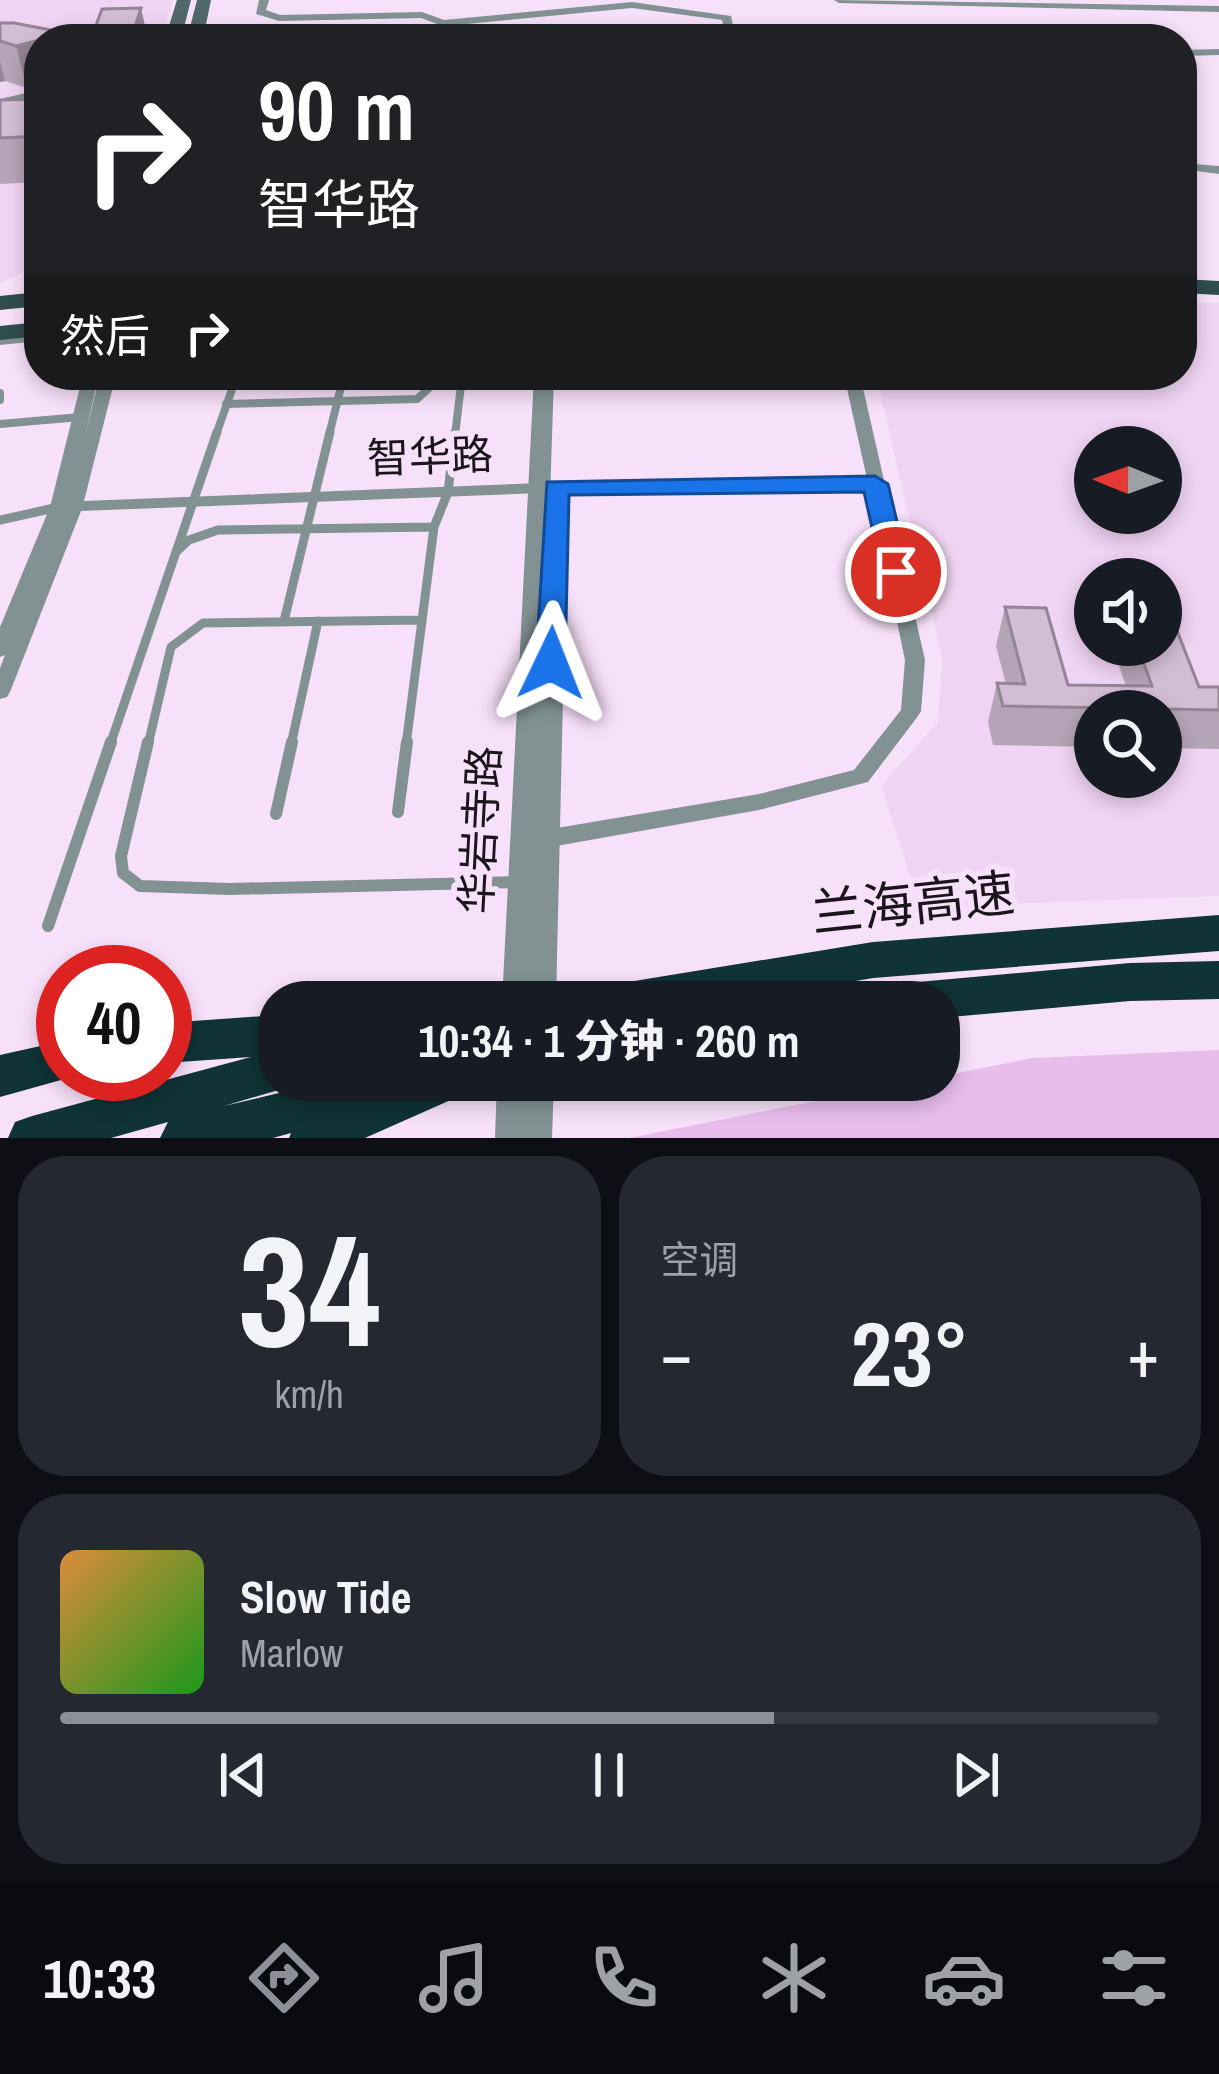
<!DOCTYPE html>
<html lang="zh">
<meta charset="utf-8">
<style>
:root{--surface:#171b24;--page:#242831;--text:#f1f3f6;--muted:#9ea1a6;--line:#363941;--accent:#8c9099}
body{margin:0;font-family:"Archivo Narrow","Noto Sans SC",sans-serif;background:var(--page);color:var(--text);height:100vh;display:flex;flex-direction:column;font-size:45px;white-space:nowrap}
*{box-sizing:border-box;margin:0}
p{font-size:39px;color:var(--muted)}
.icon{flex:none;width:66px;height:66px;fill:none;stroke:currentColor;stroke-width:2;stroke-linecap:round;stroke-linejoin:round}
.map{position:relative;height:1138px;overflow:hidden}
.drawer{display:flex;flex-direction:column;gap:18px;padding:18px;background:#0d0f14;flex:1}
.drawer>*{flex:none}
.hud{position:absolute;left:24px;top:24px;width:1173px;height:366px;border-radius:48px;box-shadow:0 6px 18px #0003;background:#202124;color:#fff;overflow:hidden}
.needle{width:78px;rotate:271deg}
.fabs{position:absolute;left:1074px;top:426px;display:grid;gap:24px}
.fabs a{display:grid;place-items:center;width:108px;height:108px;border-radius:50%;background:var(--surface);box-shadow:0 6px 18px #0003;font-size:60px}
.speed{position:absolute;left:36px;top:945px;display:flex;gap:24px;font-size:60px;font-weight:700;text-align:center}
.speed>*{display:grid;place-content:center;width:156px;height:156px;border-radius:50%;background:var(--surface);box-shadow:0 6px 18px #0003;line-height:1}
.speed .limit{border:18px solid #d22;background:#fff;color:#111}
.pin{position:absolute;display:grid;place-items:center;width:102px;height:102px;color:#fff;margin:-51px;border:6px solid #fff;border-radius:50%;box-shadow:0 3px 12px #0007}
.me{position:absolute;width:132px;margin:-66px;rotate:2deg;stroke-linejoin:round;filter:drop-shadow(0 0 9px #0008)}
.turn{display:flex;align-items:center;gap:42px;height:252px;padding:0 36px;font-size:54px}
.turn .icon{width:156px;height:156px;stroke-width:2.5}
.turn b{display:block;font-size:84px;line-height:102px}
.then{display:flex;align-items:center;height:114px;padding:0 36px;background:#0003;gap:24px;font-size:45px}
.big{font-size:90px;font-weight:800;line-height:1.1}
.drawer .tile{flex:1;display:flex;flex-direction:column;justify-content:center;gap:18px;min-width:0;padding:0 42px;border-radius:48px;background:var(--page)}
.drawer .dial{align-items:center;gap:0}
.dial b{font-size:156px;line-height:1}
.song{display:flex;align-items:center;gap:36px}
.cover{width:144px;height:144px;border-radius:18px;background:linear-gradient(135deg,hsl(30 70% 55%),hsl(120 70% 35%))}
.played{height:12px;border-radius:6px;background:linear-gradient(90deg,var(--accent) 65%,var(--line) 65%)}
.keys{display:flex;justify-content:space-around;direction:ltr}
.heat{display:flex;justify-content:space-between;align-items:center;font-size:66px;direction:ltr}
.drawer .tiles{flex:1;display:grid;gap:18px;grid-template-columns:1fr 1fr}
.tile:last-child{grid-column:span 2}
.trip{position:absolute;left:258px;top:981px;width:702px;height:120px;border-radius:48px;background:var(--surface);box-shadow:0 6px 18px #0003;font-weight:800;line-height:120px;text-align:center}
.tab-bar{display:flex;height:192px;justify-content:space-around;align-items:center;background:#090b0e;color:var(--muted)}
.tab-bar .icon{width:84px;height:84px}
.tab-bar .current{color:var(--accent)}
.tab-bar b{font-size:54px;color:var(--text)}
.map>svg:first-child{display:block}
.built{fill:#f0d4f3;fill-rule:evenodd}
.green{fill:#e8bdec}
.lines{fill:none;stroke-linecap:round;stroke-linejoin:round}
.service-far3{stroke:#829293;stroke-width:6}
.service-far2{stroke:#829293;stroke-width:8}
.service-far1{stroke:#829293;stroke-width:9}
.service{stroke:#829293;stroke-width:12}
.minor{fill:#829293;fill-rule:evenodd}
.tertiary{fill:#829293;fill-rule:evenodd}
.secondary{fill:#51686a;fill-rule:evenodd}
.primary{fill:#2f4c4e;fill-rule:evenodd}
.motorway{fill:#0f3336;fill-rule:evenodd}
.wall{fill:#b5a3b7}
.shaded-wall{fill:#948495}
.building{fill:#d3bdd5;stroke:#948495;stroke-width:3}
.route{fill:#1a73e8;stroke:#114b97;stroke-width:3}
.labels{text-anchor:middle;stroke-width:12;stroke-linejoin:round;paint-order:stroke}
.street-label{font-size:42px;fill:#1c141c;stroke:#f7e0f9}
.near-street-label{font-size:51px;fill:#1c141c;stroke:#f7e0f9}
</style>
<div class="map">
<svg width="1219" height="1138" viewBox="0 0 1219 1138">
<rect width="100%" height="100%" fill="#f7e0f9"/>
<!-- built -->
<path class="built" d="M0,0H173L162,39H39V265L0,283Z
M1182,302L1219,303V896L920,907L881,785L938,723L942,658L876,375H1182ZM1095,447H1161V513H1095ZM1095,579H1161V645H1095ZM1095,711H1161V777H1095Z"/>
<!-- green -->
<path class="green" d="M1219,1050V1138H629L1033,1058Z"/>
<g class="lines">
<!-- service-far3 -->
<path class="service-far3" d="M5,101L39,93"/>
<!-- service-far2 -->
<path class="service-far2" d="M0,393V400
M226,404L417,399L428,389L429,375
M0,424L80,417
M216,435L237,375
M329,435L344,375
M455,435L462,377"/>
<!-- service-far1 -->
<path class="service-far1" d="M0,520L59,507
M176,552L189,540L218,530L434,527
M284,621L330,432
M110,745L217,432
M148,745L171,647L203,623L421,620
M291,745L318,621
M406,745L434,527L448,492L455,432"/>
<!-- service -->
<path class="service" d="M148,742L121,856L123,873L140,886L230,889L517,882
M398,812L407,742
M276,814L292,742
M48,926L111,742"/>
<!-- minor -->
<path class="minor" d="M259,0H269L266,10L280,15L422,12L444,20L632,2L731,16L736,39H726L722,20L632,8L447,26L443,39H433L437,24L421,18L279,21L256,14Z
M834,0L1219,6V12L839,3Z
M1219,49V55L1182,56V50Z
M1182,163L1219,166V174L1182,169Z
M39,333V341L0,345V337Z
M83,375H99L85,435L100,375H116L84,501L541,483L867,479L844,375H860L925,660L921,711L918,716L868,782L759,810L545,848L537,845L534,839L537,833L545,830L759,794L854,770L901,710L905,660L869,489L541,493L81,511L10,692L7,697L0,699V668L5,655L0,657V627L50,507Z"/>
<!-- tertiary -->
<path class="tertiary" d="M534,375H554L548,561L562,562L566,567L556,1002H502Z
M497,1080H554L552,1138H495Z"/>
<!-- secondary -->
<path class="secondary" d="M177,0H191L181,39H165Z
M197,0H211L203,39H187Z"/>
<!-- primary -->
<path class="primary" d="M1182,279L1219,281V295L1182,293Z
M39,292V306L0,310V296Z
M39,322V336L0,340V326Z"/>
<!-- motorway -->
<path class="motorway" d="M1219,915V951L873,978L734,1002H600L606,988L622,983L873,942Z
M1219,961V999L1130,1001L939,1018V1002H884L890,988L906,983L1130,963Z
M279,1015V1080H297L295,1085L224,1106L334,1080H469L462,1095L365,1138H289L291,1133L273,1138H160L168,1122L111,1138H8L15,1122L32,1116L251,1057L165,1063V1023Z
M63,1041V1074L79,1075L0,1097V1055Z"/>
</g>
<!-- wall -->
<path class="wall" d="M0,23L39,39V85L27,88L5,81L0,82Z
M39,99V182L0,184V100Z
M143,375H162V377L144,378Z
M1005,607L1068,685L1126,686L1113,648L1114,645H1161L1199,687H1219V749L1161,748V711H1095V747L993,745L988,722L997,683L1006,684L996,646Z"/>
<!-- shaded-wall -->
<path class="shaded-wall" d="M141,8L148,39H131Z
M67,33L68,39H43Z
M39,40V85L27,88L16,46Z
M0,62L5,81L0,82Z"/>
<!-- building -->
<path class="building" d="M141,8L131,39H91L102,9Z
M0,23H14L67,33L16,46L0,41Z
M39,99V136L0,138V100Z
M1005,607L1046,608L1068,685L1152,686L1137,645H1161V610H1169L1199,687H1219V710L1003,706L997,683L1025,684Z"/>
<!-- route -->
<path class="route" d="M875,476L888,484L909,572L896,581L882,572L864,492L569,495L565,663L551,673L536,663L547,482Z"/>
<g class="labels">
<!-- street labels -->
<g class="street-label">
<text transform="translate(430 456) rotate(-2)" y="15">智华路</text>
<text transform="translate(480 830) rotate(-87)" y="15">华岩寺路</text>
</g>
<!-- near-street labels -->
<g class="near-street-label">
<text transform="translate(913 903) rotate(-6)" y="18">兰海高速</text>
</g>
</g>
</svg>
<div class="fabs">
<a><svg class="needle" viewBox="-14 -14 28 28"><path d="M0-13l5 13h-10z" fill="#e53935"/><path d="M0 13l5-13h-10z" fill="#9ea1a6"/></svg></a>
<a><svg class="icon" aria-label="sound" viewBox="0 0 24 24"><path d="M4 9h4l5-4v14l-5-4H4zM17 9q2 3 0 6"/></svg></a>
<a><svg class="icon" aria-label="search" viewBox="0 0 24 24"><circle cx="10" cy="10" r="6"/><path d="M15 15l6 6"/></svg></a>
</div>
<div class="speed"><div class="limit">40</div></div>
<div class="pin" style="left:896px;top:572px;background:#d93025"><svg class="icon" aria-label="arrive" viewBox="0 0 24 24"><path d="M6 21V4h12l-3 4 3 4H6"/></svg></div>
<svg class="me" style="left:551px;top:663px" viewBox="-20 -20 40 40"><path d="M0-17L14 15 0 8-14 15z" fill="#1a73e8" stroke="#fff" stroke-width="4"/></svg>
<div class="trip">10:34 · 1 分钟 · 260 m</div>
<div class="hud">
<div class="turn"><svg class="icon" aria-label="right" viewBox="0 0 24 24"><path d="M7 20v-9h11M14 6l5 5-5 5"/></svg><div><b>90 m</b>智华路</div></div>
<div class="then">然后<svg class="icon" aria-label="right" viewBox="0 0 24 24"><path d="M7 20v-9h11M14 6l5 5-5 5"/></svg></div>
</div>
</div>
<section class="drawer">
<div class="tiles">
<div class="tile dial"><b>34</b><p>km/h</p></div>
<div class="tile"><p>空调</p>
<div class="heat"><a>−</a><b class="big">23°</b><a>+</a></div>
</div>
<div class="tile">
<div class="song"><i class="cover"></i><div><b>Slow Tide</b><p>Marlow</p></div></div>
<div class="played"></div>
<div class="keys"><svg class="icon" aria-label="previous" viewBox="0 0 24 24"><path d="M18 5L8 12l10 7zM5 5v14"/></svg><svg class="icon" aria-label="pause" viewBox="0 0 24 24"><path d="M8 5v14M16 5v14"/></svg><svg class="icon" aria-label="next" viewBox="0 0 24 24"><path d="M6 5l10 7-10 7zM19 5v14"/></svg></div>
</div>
</div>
</section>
<nav class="tab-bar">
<b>10:33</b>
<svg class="icon current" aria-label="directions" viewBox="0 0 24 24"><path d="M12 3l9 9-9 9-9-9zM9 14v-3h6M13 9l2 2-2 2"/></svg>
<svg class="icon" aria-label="music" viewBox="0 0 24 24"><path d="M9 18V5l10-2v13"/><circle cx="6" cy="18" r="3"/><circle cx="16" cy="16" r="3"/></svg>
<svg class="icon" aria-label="phone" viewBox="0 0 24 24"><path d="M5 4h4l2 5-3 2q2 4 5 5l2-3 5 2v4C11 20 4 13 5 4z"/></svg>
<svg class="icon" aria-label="climate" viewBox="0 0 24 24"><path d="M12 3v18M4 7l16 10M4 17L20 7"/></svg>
<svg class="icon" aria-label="car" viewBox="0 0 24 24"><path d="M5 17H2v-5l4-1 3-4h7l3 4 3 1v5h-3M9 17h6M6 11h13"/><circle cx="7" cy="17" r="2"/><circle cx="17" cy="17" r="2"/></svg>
<svg class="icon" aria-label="filters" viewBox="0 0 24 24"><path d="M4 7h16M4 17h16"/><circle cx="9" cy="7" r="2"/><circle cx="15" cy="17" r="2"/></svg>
</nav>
